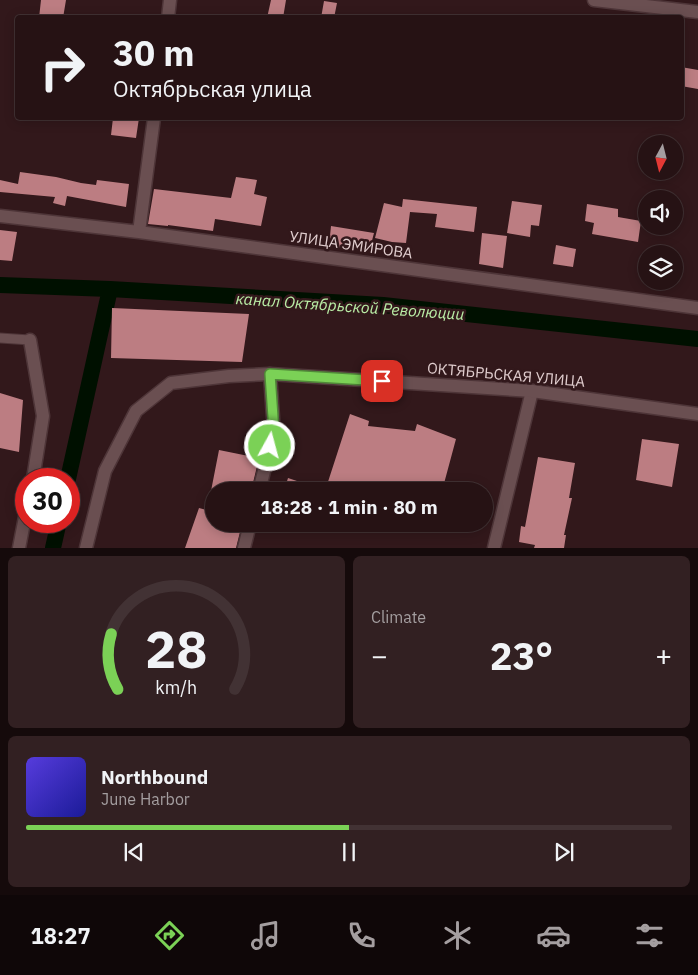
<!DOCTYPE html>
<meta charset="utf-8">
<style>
:root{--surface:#261214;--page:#322022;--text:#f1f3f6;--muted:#a49ea0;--line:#423234;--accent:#7bd156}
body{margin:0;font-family:"IBM Plex Sans",sans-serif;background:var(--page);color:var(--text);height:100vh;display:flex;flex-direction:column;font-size:19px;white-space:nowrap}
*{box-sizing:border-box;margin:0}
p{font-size:16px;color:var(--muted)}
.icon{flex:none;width:28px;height:28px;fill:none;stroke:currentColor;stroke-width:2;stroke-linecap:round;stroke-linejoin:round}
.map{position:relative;height:548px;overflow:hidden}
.sheet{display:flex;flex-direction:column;gap:8px;padding:8px;background:#150a0b;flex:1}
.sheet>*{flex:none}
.guide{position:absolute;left:15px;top:15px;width:669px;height:105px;border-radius:5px;box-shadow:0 2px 12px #0003,0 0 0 1px var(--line);background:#261214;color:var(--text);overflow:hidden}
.needle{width:32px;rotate:187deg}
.fabs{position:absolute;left:638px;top:135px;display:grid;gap:10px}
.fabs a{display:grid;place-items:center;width:45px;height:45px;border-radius:50%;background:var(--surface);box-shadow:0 2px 12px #0003,0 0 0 1px var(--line);font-size:25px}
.speed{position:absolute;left:15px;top:468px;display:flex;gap:10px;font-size:25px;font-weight:700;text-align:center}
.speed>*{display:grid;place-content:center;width:65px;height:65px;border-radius:50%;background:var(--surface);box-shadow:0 2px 12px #0003,0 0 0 1px var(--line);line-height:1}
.speed .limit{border:8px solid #d22;background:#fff;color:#111}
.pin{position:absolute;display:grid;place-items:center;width:42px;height:42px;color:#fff;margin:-21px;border-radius:10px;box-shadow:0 2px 8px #0006}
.me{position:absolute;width:55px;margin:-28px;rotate:7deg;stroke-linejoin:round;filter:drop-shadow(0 0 4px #0008)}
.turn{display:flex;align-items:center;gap:18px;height:105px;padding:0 15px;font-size:22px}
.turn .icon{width:65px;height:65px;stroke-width:2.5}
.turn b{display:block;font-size:35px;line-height:42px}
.big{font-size:38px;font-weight:700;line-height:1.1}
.sheet .tile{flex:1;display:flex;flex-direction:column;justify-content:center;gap:8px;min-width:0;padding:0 18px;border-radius:8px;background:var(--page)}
.sheet .dial{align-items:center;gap:0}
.dial svg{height:130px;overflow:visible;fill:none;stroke:var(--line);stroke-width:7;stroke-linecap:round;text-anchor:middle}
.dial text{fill:var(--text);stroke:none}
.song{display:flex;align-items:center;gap:15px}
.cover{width:60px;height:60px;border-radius:8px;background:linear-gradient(135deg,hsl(250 70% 55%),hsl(240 70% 35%))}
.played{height:5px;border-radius:2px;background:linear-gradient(90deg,var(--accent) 50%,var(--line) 50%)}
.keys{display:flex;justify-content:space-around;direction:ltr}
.heat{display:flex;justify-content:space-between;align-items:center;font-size:28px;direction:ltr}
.sheet .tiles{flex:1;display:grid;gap:8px;grid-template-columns:1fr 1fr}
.tile:last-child{grid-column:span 2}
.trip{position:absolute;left:205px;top:482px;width:288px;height:50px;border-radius:25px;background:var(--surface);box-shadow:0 2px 12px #0003,0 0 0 1px var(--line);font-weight:700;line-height:50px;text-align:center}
.dock{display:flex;height:80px;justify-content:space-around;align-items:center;background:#0f0708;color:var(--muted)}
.dock .icon{width:35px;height:35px}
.dock .selected{color:var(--accent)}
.dock b{font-size:22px;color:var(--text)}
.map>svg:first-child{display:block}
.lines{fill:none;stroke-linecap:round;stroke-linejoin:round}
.canal{stroke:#001000;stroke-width:16}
.building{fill:#bc7d82}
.service-casing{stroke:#4e3538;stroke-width:11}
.minor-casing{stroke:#4e3538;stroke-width:15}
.tertiary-casing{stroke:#4e3538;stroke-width:15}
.service{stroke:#6a4f51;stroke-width:9}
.minor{stroke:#6a4f51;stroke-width:12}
.tertiary{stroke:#6a4f51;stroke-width:12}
.route-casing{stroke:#508838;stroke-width:12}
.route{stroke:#7bd156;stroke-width:9}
.labels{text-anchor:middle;stroke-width:5;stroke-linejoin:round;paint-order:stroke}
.street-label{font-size:15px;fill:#e0cdce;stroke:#32181b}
.water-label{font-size:16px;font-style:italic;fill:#baeea6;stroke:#32181b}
</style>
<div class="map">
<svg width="698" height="548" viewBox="0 0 698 548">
<rect width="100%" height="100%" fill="#32181b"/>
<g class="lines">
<!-- canal -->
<path class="canal" d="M0,285L110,289L383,305L698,339
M68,479L110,289
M53,548L59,521"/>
</g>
<!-- building -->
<path class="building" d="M41,0H66L63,18H39Z
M271,0H286L283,18H267Z
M324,1L337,3L334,18H321Z
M681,67L698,70V89L681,86Z
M113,118H139L136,138L111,135Z
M20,172L56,177L81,183L96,185L97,180L129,184L126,207L67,196L65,206L53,203L55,197L0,192V180L18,184Z
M236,177L257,180L254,194L267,197L261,226L215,219L213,231L168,225V226L148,224L154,189L231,198Z
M403,199L477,207L474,232L435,227L437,214L410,212L406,243L392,242L375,238L384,203L402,207Z
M512,201L542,205L539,226L531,225L530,237L507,233Z
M587,204L618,209V217L641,221L638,242L592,234L594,223L585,221Z
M331,226L374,233L369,252L329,246Z
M0,230L17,232L12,261L0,260Z
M482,233L507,236L503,268L479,264Z
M556,245L576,249L573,267L553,264Z
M112,308L249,314L242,362L111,358Z
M0,393L23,400L19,452L0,448Z
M350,414L369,421L368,426L415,431L417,424L456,439L442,491H413L395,486L394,491H325Z
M642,439L679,444L672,487L636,480Z
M219,450L259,458L251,491H211Z
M538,457L575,463L569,498H572L564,535H566L564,548H534L535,545L519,542L521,526L525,527Z
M288,478L321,489V491H284Z
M199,508L214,512V524H242L236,548H185Z"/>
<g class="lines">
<defs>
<path id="service" d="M0,338L30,340"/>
<path id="minor" d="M594,0L698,12
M168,18L170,0
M0,216L139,232L698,308
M139,232L154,118
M30,340L43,416L33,479
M259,491L274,432L270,374
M19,548L26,512
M244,548L250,524
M494,548L532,391"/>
<path id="tertiary" d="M86,548L105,471L136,411L171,383L229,376L270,374L532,391L698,414"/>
</defs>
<!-- service casing -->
<use href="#service" class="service-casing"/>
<!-- minor casing -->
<use href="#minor" class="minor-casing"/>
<!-- tertiary casing -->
<use href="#tertiary" class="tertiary-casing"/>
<!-- service -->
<use href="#service" class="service"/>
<!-- minor -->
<use href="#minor" class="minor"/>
<!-- tertiary -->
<use href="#tertiary" class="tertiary"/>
</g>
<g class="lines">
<defs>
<path id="route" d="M270,446L274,432L270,374L382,381"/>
</defs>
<!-- route casing -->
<use href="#route" class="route-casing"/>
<!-- route -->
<use href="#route" class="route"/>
</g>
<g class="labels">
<!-- street labels -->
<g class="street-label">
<text transform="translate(351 245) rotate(8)" y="5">УЛИЦА ЭМИРОВА</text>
<text transform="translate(506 375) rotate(5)" y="5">ОКТЯБРЬСКАЯ УЛИЦА</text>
</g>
<!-- water labels -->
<g class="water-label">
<text transform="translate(350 306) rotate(4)" y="6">канал Октябрьской Революции</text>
</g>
</g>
</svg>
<div class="fabs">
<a><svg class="needle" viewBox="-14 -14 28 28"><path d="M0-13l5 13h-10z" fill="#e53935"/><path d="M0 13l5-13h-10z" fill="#a49ea0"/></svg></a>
<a><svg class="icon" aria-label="sound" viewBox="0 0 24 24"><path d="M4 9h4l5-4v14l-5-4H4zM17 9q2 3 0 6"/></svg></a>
<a><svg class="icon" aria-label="layers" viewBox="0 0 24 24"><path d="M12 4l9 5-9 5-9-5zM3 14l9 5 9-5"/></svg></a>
</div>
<div class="speed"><div class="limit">30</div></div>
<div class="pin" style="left:382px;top:381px;background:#d93025"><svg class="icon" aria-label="arrive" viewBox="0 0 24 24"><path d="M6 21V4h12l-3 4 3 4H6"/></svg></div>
<svg class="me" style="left:270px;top:446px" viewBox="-20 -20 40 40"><circle r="17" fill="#7bd156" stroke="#fff" stroke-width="3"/><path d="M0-11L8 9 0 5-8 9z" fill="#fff"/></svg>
<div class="trip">18:28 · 1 min · 80 m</div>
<div class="guide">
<div class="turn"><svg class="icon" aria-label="right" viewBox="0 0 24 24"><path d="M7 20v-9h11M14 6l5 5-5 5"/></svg><div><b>30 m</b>Октябрьская улица</div></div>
</div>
</div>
<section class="sheet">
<div class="tiles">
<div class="tile dial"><svg viewBox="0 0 100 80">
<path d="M14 69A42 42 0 1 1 86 69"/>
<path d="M14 69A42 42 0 0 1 10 35" stroke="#7bd156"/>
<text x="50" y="56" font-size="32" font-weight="700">28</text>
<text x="50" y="72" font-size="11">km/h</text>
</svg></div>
<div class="tile"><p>Climate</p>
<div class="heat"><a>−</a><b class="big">23°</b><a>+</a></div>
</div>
<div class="tile">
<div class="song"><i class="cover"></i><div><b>Northbound</b><p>June Harbor</p></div></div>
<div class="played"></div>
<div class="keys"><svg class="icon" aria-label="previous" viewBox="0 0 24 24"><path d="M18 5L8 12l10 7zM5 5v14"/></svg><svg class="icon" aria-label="pause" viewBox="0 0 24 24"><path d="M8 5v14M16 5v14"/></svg><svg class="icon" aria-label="next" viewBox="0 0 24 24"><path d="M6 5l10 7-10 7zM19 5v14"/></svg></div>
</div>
</div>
</section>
<nav class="dock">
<b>18:27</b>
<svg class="icon selected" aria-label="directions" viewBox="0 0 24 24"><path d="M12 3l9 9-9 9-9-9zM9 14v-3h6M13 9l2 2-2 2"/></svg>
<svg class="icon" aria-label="music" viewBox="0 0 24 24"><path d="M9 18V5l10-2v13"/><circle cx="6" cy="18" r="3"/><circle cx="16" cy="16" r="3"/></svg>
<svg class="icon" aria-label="phone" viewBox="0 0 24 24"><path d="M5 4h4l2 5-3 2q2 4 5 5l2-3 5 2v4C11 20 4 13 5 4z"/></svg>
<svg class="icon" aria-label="climate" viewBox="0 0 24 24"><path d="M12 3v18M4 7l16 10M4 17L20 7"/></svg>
<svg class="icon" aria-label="car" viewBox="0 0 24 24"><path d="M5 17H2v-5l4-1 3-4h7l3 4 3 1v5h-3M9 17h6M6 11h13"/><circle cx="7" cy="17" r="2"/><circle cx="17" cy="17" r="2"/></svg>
<svg class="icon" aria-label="filters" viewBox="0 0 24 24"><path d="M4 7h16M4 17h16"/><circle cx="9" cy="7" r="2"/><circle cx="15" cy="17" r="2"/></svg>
</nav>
